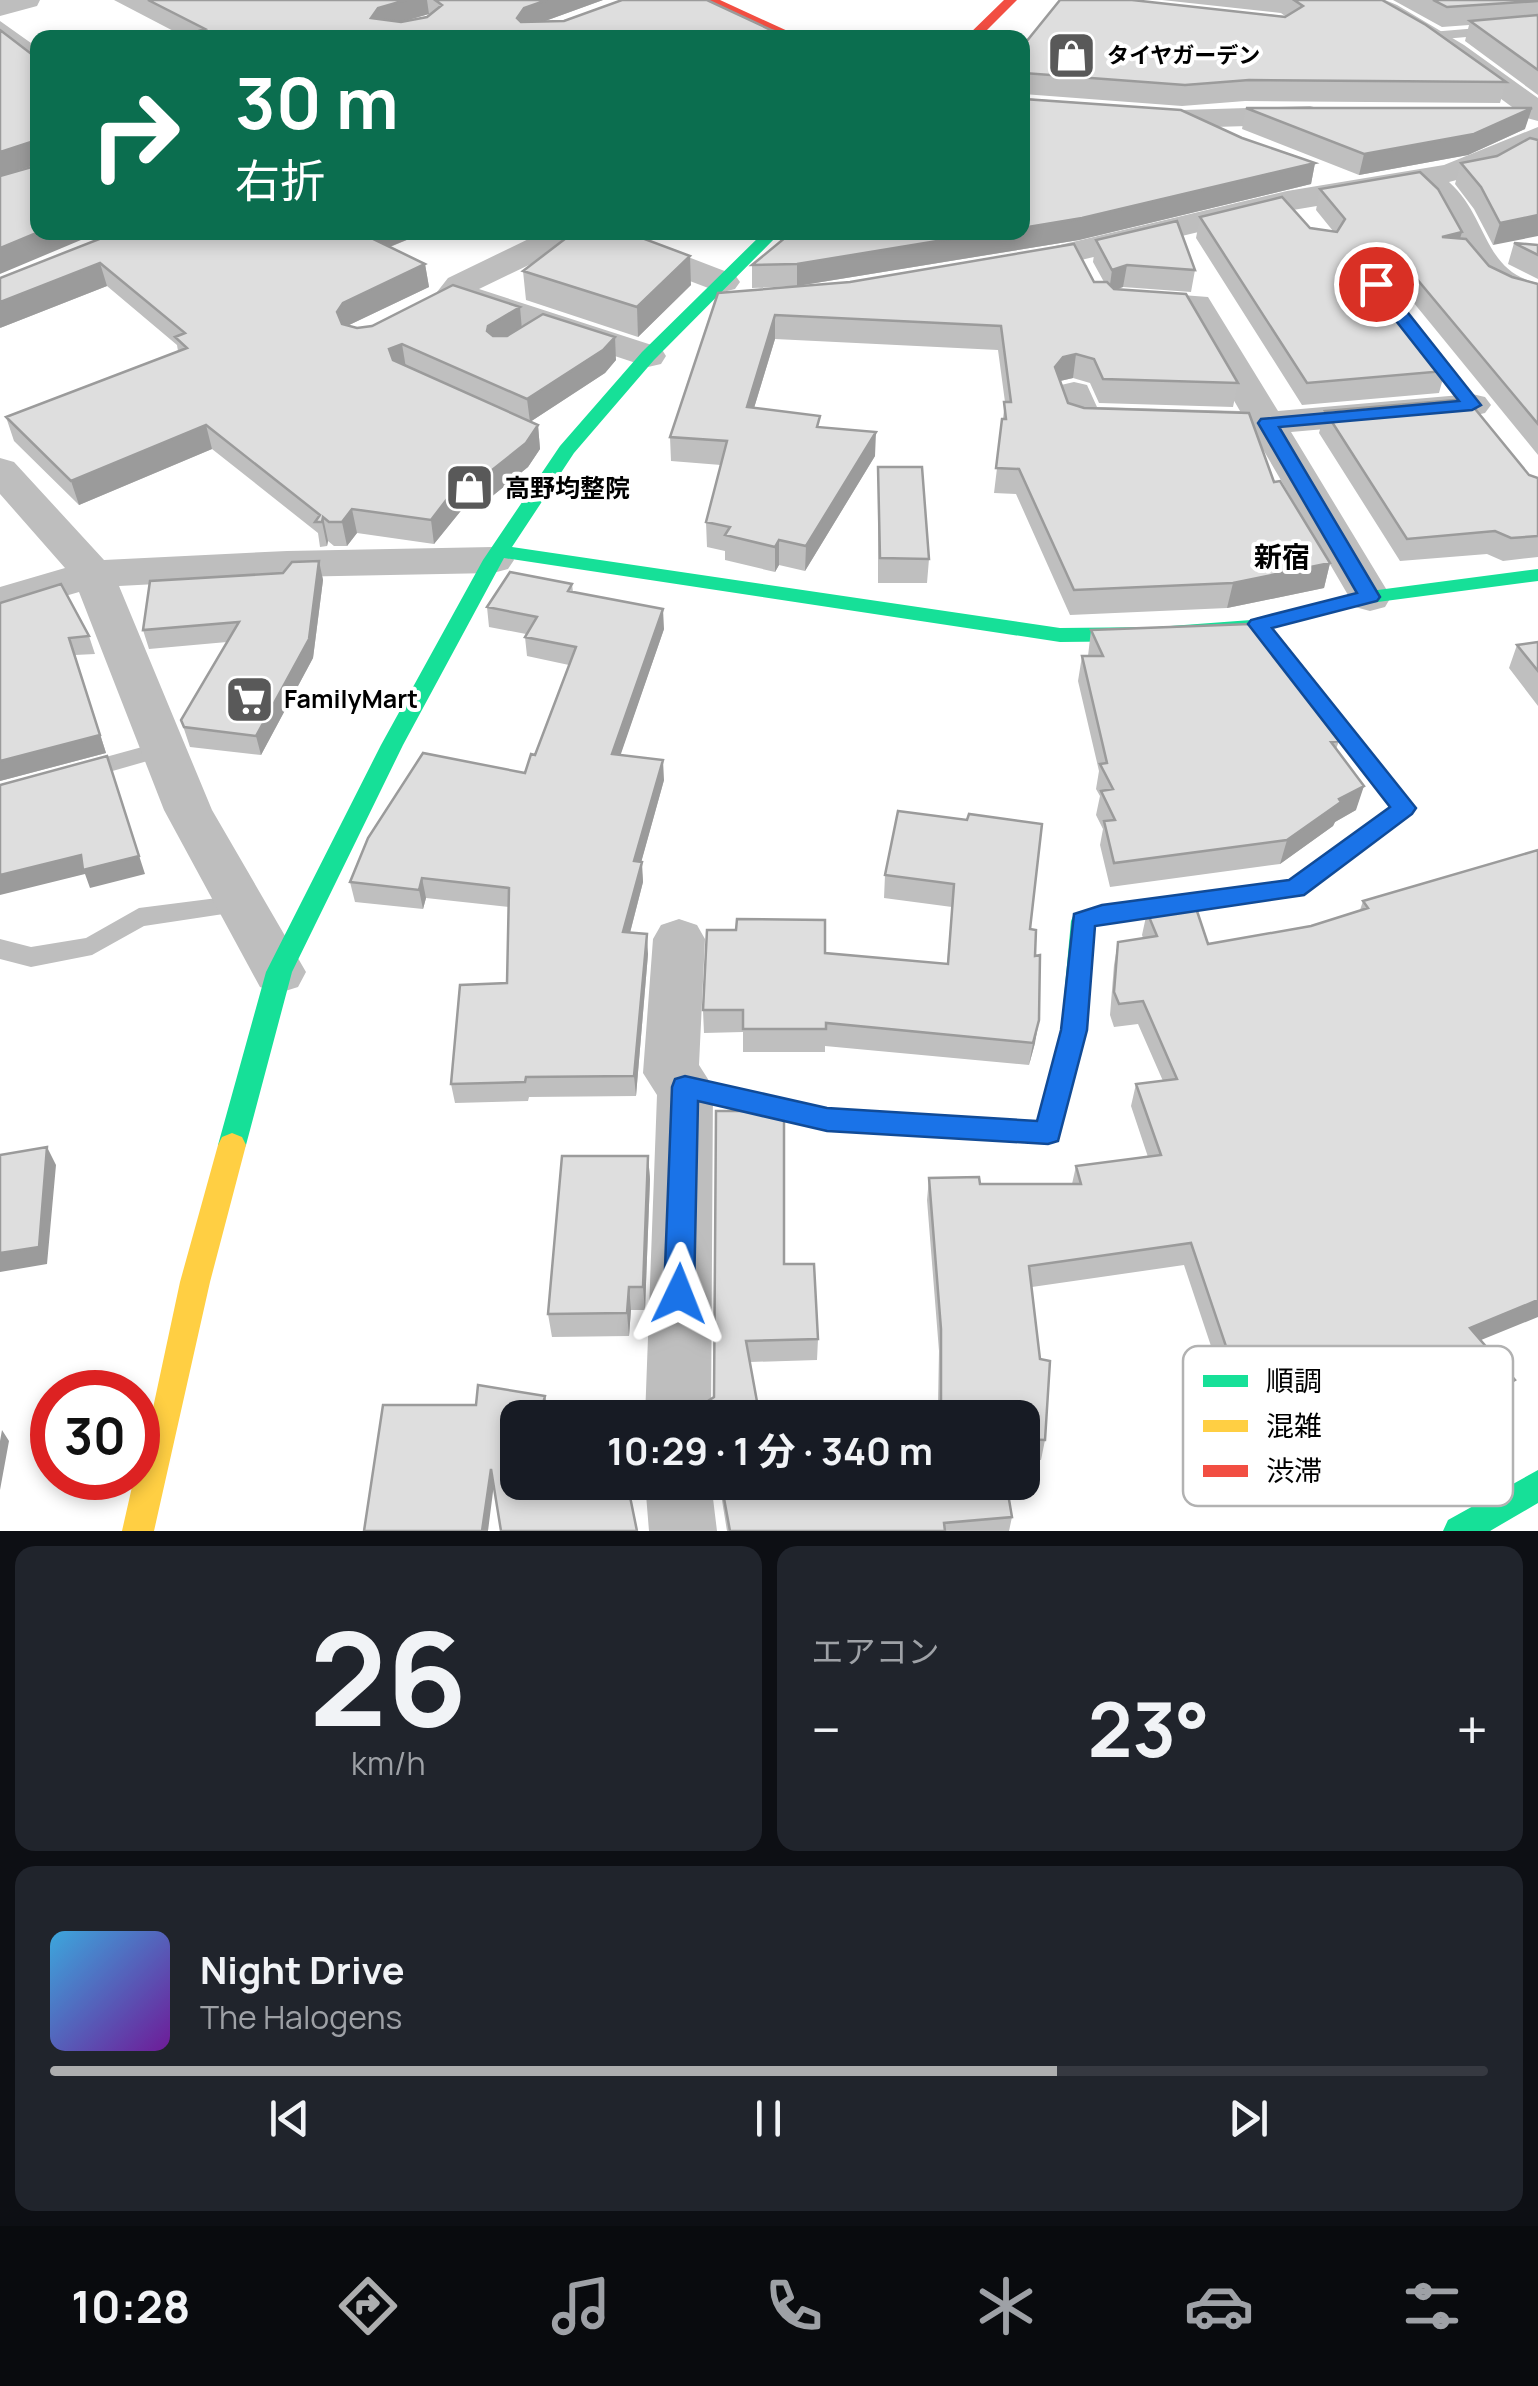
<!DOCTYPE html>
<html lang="ja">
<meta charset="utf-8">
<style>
:root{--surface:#171b24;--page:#20242c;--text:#f1f3f6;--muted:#9ea1a6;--line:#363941;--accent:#adaeaf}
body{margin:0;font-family:Manrope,"Noto Sans JP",sans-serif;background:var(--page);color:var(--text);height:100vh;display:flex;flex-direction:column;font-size:38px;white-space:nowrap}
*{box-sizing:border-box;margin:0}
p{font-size:32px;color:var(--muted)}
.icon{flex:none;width:55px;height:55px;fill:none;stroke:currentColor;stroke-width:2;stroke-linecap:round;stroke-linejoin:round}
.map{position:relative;height:1531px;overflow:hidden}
.side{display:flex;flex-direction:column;gap:15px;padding:15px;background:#0d0f14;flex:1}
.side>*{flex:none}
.top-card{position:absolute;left:30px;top:30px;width:1000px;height:210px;border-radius:20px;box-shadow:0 5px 15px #0003;background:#0b6e4f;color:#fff;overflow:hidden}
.speed{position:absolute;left:30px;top:1370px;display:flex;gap:20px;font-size:50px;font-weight:700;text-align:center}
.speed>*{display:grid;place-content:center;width:130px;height:130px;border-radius:50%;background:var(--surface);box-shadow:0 5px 15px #0003;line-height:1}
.speed .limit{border:15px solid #d22;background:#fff;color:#111}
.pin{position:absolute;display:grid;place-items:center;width:85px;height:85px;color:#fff;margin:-42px;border:5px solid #fff;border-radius:50%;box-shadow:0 2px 10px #0007}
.me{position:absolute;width:110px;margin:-55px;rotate:2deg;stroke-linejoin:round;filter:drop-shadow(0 0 8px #0008)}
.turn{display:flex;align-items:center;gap:35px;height:210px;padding:0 40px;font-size:45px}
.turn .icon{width:130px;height:130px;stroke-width:2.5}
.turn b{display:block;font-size:70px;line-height:85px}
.big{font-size:75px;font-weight:700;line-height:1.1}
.side .widget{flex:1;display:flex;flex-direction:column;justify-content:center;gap:15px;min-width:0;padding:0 35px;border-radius:20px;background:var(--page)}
.side .dial{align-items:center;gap:0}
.dial b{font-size:130px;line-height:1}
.song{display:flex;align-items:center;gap:30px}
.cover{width:120px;height:120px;border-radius:15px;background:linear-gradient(135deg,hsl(200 70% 55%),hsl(280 70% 35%))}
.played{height:10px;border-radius:5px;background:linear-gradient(90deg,var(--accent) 70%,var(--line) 70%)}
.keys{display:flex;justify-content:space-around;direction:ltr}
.heat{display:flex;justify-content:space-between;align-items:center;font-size:55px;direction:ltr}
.side .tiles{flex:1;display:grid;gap:15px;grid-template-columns:1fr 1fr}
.widget:last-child{grid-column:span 2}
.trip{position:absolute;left:500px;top:1400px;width:540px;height:100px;border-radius:20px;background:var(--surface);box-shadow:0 5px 15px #0003;font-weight:700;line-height:100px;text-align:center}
.menu{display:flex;height:160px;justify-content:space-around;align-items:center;background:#090b0e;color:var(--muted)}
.menu .icon{width:70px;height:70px}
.menu .current{color:var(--accent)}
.menu b{font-size:45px;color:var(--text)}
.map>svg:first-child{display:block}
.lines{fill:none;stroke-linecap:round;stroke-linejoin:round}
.lane{fill:#bebebe;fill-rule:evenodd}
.street{fill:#bebebe;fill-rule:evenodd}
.fast{fill:#16e098;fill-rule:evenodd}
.slow{fill:#ffcf43;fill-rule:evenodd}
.jam{fill:#f24e42;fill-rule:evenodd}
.wall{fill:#bfbfbf;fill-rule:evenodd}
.shaded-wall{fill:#9b9b9b}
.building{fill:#dedede;stroke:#9b9b9b;stroke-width:2.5}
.route{fill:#1a73e8;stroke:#114b97;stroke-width:2.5}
.labels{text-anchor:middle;stroke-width:8;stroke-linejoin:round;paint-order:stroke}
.far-poi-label{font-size:22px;font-weight:bold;fill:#000;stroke:#fff;text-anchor:start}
.poi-label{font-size:25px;font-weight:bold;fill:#000;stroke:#fff;text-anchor:start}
.neighbourhood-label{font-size:28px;font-weight:bold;fill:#000;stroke:#fff}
.key{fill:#fff;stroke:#b2b2b2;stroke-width:2.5}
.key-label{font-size:28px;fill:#000}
</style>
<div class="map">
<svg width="1538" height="1531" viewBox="0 0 1538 1531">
<rect width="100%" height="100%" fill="#fff"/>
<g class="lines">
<!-- lane -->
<path class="lane" d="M0,21L38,48V59L0,31Z
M1538,23V31L1431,40L1424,36L1431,32Z
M164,741L172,744L175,749L172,754L81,780L70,772L73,766Z
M241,895L250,898L253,904L250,910L144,926L92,955L31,967L0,959V939L31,947L86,938L139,908Z"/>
<!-- street -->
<path class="street" d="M0,0H40L37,6L0,16Z
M1350,0H1385L1397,5L1464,45L1538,98V121L1527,118L1444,57Z
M1022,98L1182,110L1310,106L1321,109L1325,115L1321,121L1310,124L1182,128L1022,116Z
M1538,127V149L1491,171L1449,182C1488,216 1483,272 1538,283V303C1437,284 1480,240 1418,189L1287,211L1018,275L1006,272L1001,265L1006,258L1287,191L1444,165Z
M543,232H623L735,275L740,282L735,289L723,292L711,289L581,240L479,289L661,348L666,356L661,364L648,367L442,299L437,292L448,278Z
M1130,291L1208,297L1278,411L1472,394L1485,397L1491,405L1485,413L1472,416L1291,432L1391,597L1385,607L1370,611L1355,607L1254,434L1068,426L1055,393L1061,385L1074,382L1087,385L1097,407L1240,411L1184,314L1118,309L1112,302L1118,295Z
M0,458L14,462L104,560L287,551L493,547L508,551L514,560L508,569L493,573L287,577L119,586L212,810L306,972L298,987L279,993L260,987L164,810L79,592L0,615V587L65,568L0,494Z
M679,919L697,925L705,939L699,1065L713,1087L711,1418H645L657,1095L643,1073L653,939L661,925Z
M645,1482H711L717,1531H649Z"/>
<!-- fast -->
<path class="fast" d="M764,232H781L654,360L574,453L512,547L1060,628L1157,627L1251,620L1370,591L1538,569V581L1370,603L1251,634L1157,641L1060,642L504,558L403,745L292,972L246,1145L242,1153L232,1157L222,1153L218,1145L266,972L381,745L483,560L560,446L642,352Z
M1363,749L1371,752L1416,809L1304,894L1095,926L1087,1030L1058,1141L1048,1144L827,1130L685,1098L676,1095L672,1087L676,1079L685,1076L827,1108L1038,1121L1061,1030L1071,921L1074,914L1102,905L1289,880L1390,807L1352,757Z
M1538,1470V1503L1490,1531H1443L1448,1520Z"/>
<!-- slow -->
<path class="slow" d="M232,1133L242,1137L246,1145L210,1282L154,1531H122L134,1478H138L180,1282L218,1145L222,1137Z"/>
<!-- jam -->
<path class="jam" d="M703,0H720L803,38H785Z
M1004,0H1017L979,38H965Z
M1258,617L1265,619L1371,752L1374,757L1371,762H1355L1251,629L1248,624Z"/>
</g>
<!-- wall -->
<path class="wall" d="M114,0H603L545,21L771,30L183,36ZM429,14L430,15L427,17L404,21Z
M1162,0H1382L1506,82L1500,103L1245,101L1182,106L1023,94L1024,99L1242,138L1315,163L1311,184L1079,240L797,286L752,288V265L792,232H1022V47L1140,2L1285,16L1281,13Z
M1393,0H1538V95L1465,41L1469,25L1442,27Z
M1246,108L1525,129L1468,155L1359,175L1242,129Z
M1538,140L1493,245L1474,209L1455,184L1461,163L1497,156Z
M1320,189L1462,232L1460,239L1489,266L1512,277L1538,284V455L1391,275L1377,270L1367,273L1445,371L1439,393L1302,405L1196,238L1200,217L1333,231L1316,210Z
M117,232H426L390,247L425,264L429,287L347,326L357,328L520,307L522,327L616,360L605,373L530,422L538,425L540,449L528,467L480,506L468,502L434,544L357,533L347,546H334L328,541L327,546L320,547L318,533L212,449L79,505L14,441L6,417L178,351L177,345L107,286L0,328Z
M1096,240L1195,270L1191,292L1123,287L1117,289L1238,383L1233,407L1099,403L1090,383L1073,378L1060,381L1068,403L1274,482L1330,563L1324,588L1227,608L1070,615L1016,494L994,493L1005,402L998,350L775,339L754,408L819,427L875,456L805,571L779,565L775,572L725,560V551L707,547L706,522L721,465L671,461L670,437L718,293L1104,282L1093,262Z
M1514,243L1538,245V279L1508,264Z
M523,271L691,285L638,337L526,300Z
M1325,411L1538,478V557L1503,561L1487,554L1400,561L1319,433Z
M878,467L929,559L927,583H878Z
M319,561L323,580L313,658L261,755L190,747L181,720L227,642L149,649L143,630L283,573Z
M572,584L573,592L664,629L620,755L664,780L641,862L643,882L630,933L648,954L636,1096L529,1097L528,1101L455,1103L451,1084L507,983L509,907L426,898L423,909L355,902L350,882L525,773L535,755L569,665L527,656L525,637L526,634L489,627L487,607Z
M0,603L89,636L95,654L75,655L106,753L0,781Z
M1091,630L1339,741L1336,749L1356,810L1335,822L1333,826L1280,864L1110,887L1100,845L1103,829L1096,815L1100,796L1096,789L1099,771L1078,681L1082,656H1088Z
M1538,642V706L1509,668L1517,645Z
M898,811L1030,929L1035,1043L1029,1065L825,1046V1052H743V1032L704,1033L703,1010L825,953L947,964L952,907L884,898L885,875Z
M1538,850L1481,1340L1503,1401L1489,1409L1480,1433L1429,1459L1416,1443L1414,1445L1361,1376L1227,1394L1184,1265L1032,1287L1045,1440L1041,1460L1022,1459V1418H846L847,1409L938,1403L939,1351L927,1200L929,1178L980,1184H1072L1076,1166L1148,1157L1131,1106L1136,1084L1163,1081L1138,1024L1114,1027L1110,1015L1114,965L1118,942L1143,938L1142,935L1147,912L1208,944L1311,926L1360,910L1363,901Z
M648,1156L650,1179L645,1310H631L629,1336L552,1337L548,1314Z
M784,1264L818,1339L817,1360L750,1362L760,1418H709L708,1401L714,1397Z
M719,1482H1006L1012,1517L1009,1531H727Z"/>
<!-- shaded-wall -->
<path class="shaded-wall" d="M406,0H427L429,14L381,28L371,18L378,8Z
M547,0H603L526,28L517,18L524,8Z
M1532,108L1525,129L1468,155L1359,175L1364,154Z
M34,141L38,164L0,176V152Z
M1315,163L1311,184L1079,240L797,286V264L992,232H1022V228Z
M1538,215V236L1493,245L1500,223Z
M39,232H100L0,274V248Z
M366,232H426L367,256L363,234Z
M1462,232L1456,252L1442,237Z
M1382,250L1377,270L1361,275V265L1366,254Z
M690,256L691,285L638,337L637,307Z
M100,263L107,286L0,328V302Z
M425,264L429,287L347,326L341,335L337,312L343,303Z
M1127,265L1123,287L1109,292L1112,270Z
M520,307L522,330L491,349L487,331L488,326Z
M775,315V339L747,431V407Z
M615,337L616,360L605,373L530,422L527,399Z
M402,344L406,368L393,373L389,349Z
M1076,354L1073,378L1060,381L1055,367L1063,357Z
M206,425L212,449L79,505L71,481Z
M538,425L540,449L528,467L480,506L477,482Z
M876,432L875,456L805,571L806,546Z
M464,477L468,502L434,544L431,520Z
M352,509L357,533L347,546L342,522Z
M323,517L328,541L327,546L322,522Z
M779,540V565L775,572V547Z
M319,561L323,580L313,658L261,755L256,736Z
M1330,563L1324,588L1227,608L1233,583Z
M663,609L664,629L614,774L612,754Z
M75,655L106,753L0,781V761Z
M107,756L145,874L90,888L85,874L0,895V875Z
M663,760L664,780L636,881L634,861Z
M1364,786L1356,810L1335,822L1333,826L1280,864L1287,840L1339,799Z
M642,862L643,882L625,952L623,932Z
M422,878L426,898L423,909L419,890Z
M647,934L648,954L636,1096L634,1076Z
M1039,1020L1035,1043L1029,1065L1033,1043Z
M47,1147L56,1165L47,1264L0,1272V1253Z
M648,1156L650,1179L645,1310L643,1287Z
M629,1287L631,1310L629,1336L627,1313Z
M1538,1300V1317L1459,1349L1470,1328Z
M1515,1380L1503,1401L1470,1420L1482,1399Z
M545,1396L548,1411L546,1418H539Z
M1492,1412L1480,1433L1429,1459L1441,1439Z
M2,1430L9,1441L0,1490V1441Z
M491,1469L494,1484L488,1531H482Z"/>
<!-- building -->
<path class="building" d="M148,0H406L378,8L371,18L401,22L427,17L442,5L435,0H547L524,8L517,18L521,22L564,21L622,0H707L771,30L794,38H177L205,29Z
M1060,0H1132L1285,17L1303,6L1294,0H1382L1426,25L1506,82L1249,80L1185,85L1024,73L1022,75V47Z
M1433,0H1538V1L1447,7Z
M1538,15V70L1470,21Z
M0,30L38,59V232H39L0,248V176L35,166L34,141L0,152Z
M1022,91L1024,99L1181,110L1242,138L1315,163L1082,218L1022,228Z
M1246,108H1532L1474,134L1364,154Z
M1530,138L1538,140V215L1500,223L1481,187L1461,163L1497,156Z
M1420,172L1438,189L1462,232L1442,237L1466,239L1489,266L1512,277L1538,284V424L1396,254L1382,250L1366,254L1361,265L1445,371L1307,383L1200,217L1282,197L1310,228L1337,232L1345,219L1320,189Z
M1177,221L1195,270L1127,265L1112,270L1096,240Z
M117,232H366L363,234L425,264L343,303L337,312L342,324L357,328L372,326L453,285L520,307L488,326L487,331L493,336H507L543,314L615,337L603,350L527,399L402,344L389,349L393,360L538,425L526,443L477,482L464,477L431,520L352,509L342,522H329L323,517L322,522H315L320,515L206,425L71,481L6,417L187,348L175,337L185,333L100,263L0,302V278Z
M574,232H626L690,256L637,307L523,271Z
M792,232H916L923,235L922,232H992L797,264L752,265Z
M1514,243L1538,245V255Z
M1074,244L1094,282H1107L1114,289L1186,294L1238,383L1103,379L1094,359L1076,354L1063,357L1055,367L1068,403L1084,408L1249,413L1274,482L1280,481L1330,563L1233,583L1074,590L1019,469L996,468L1002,419H1006L1004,402H1011L1001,326L775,315L747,407L820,416L817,427L876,432L806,546L779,540L775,547L725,535L730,527L706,522L727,441L670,437L718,293L850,282Z
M1467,399L1529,475L1538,478V536L1511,538L1495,531L1407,539L1325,411Z
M878,467H922L929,559L880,558Z
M319,561L309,639L256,736L184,727L181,720L239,622L143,630L150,581L283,573L292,562Z
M510,572L572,584L568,591L663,609L612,754L663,760L634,861L642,862L623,932L647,934L634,1076L526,1077L525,1082L451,1084L460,985L507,983L509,888L422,878L419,890L350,882L368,838L423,753L525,773L531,754L535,755L576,647L525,637L537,617L487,607Z
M61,584L89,636L69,638L100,735L0,761V603Z
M1250,624L1339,741L1331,742L1364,786L1339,799L1341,802L1287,840L1114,863L1104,821L1115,820L1101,791L1113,789L1100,764L1107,763L1082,656H1103L1091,630Z
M1538,642V671L1517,645Z
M107,756L139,856L83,870L81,855L0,875V785Z
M898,811L967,820L969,814L1042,824L1030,929L1036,930L1035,956L1040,955L1039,1020L1033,1043L826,1023V1029H743V1010H703L707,930H736L737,919L825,920V953L948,964L954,884L885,875Z
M1538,850V1300L1470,1328L1515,1380L1482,1399L1492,1412L1441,1439L1427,1422L1424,1424L1371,1355L1235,1373L1191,1243L1029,1266L1040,1359L1050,1361L1045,1440L1022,1439V1418H848L847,1409L941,1403V1329L929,1178L979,1177L980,1184H1081L1076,1166L1161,1155L1136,1084L1177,1079L1143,1001L1119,1004L1114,992L1118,942L1157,936L1147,912L1195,905L1208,944L1311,926L1368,908L1363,901Z
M716,1111H752L784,1118V1264H814L818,1339L746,1341L760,1418H710L708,1409V1401L714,1397Z
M47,1147L39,1247L0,1253V1155Z
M562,1156H648L643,1287H629L627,1313L548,1314Z
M478,1385L545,1396L539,1418H518V1482H627L637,1531H501L491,1469L482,1531H364L383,1405H476Z
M721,1482H1006L1012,1517L944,1523L945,1531H730Z"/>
<!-- route -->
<path class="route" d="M1376,279L1382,280L1481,405L1472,410L1279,427L1380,597L1377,601L1272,628L1416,808L1412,814L1304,895L1095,926L1087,1030L1058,1141L1048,1144L827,1131L698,1101L694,1294L689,1303L679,1307L668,1303L664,1294L672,1087L675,1079L685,1076L827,1108L1037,1121L1061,1030L1074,914L1102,905L1289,880L1390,807L1248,624L1251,620L1357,593L1258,423L1261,419L1459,401L1367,284Z"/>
<!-- icons -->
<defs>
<symbol id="shop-square" viewBox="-11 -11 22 22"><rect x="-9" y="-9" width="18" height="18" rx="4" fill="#595959" stroke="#fff"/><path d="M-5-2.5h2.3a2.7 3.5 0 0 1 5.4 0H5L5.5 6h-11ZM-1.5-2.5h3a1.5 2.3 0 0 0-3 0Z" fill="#fff"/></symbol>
<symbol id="supermarket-square" viewBox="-11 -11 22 22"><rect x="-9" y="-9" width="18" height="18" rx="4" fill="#595959" stroke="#fff"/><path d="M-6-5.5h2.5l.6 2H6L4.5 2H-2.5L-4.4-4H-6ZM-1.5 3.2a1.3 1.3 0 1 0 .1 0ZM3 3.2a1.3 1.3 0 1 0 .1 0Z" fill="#fff"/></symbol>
</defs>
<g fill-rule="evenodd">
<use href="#shop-square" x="1044" y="28" width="55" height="55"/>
<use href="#shop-square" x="442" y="460" width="55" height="55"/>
<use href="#supermarket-square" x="222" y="672" width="55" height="55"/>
</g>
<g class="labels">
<!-- far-poi labels -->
<g class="far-poi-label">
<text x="1107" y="63">タイヤガーデン</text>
</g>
<!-- poi labels -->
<g class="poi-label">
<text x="505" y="497">高野均整院</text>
<text x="284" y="708">FamilyMart</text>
</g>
<!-- neighbourhood labels -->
<g class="neighbourhood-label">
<text x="1282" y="567">新宿</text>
</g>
</g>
<!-- legend -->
<rect x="1183" y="1346" width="330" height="160" rx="15" class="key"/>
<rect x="1203" y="1375" width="45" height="12" fill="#16e098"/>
<rect x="1203" y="1420" width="45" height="12" fill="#ffcf43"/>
<rect x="1203" y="1465" width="45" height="12" fill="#f24e42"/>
<g class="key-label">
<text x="1266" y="1391">順調</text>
<text x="1266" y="1436">混雑</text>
<text x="1266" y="1481">渋滞</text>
</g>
</svg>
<div class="speed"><div class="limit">30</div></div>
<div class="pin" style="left:1376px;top:284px;background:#d93025"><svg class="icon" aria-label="arrive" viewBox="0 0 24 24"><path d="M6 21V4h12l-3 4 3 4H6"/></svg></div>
<svg class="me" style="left:679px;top:1294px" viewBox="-20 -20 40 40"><path d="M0-17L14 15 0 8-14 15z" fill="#1a73e8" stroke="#fff" stroke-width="4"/></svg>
<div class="trip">10:29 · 1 分 · 340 m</div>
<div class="top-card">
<div class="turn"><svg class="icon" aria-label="right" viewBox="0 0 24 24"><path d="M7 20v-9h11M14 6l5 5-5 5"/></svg><div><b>30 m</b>右折</div></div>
</div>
</div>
<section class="side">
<div class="tiles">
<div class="widget dial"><b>26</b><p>km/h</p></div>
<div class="widget"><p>エアコン</p>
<div class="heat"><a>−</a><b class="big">23°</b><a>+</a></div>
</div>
<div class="widget">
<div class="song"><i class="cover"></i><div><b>Night Drive</b><p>The Halogens</p></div></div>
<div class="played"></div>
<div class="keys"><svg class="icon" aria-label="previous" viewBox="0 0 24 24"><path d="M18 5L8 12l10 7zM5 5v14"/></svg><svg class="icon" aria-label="pause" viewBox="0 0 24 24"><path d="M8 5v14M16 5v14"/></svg><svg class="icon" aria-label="next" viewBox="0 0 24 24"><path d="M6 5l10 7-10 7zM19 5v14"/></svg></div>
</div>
</div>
</section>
<nav class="menu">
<b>10:28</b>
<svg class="icon current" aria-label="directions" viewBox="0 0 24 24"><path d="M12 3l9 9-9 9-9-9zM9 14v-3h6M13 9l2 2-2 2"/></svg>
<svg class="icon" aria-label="music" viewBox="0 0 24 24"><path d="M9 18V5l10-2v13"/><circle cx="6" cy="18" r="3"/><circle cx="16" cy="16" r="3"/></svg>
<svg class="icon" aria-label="phone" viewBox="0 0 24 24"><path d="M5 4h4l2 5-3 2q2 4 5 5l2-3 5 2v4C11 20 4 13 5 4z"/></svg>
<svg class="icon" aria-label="climate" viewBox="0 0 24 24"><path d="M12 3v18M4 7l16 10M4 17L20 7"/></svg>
<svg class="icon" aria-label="car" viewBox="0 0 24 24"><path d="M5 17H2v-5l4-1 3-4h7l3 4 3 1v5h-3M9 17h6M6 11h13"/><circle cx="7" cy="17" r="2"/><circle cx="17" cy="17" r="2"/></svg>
<svg class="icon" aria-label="filters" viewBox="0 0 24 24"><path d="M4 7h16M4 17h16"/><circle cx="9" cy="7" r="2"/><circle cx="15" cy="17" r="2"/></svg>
</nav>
